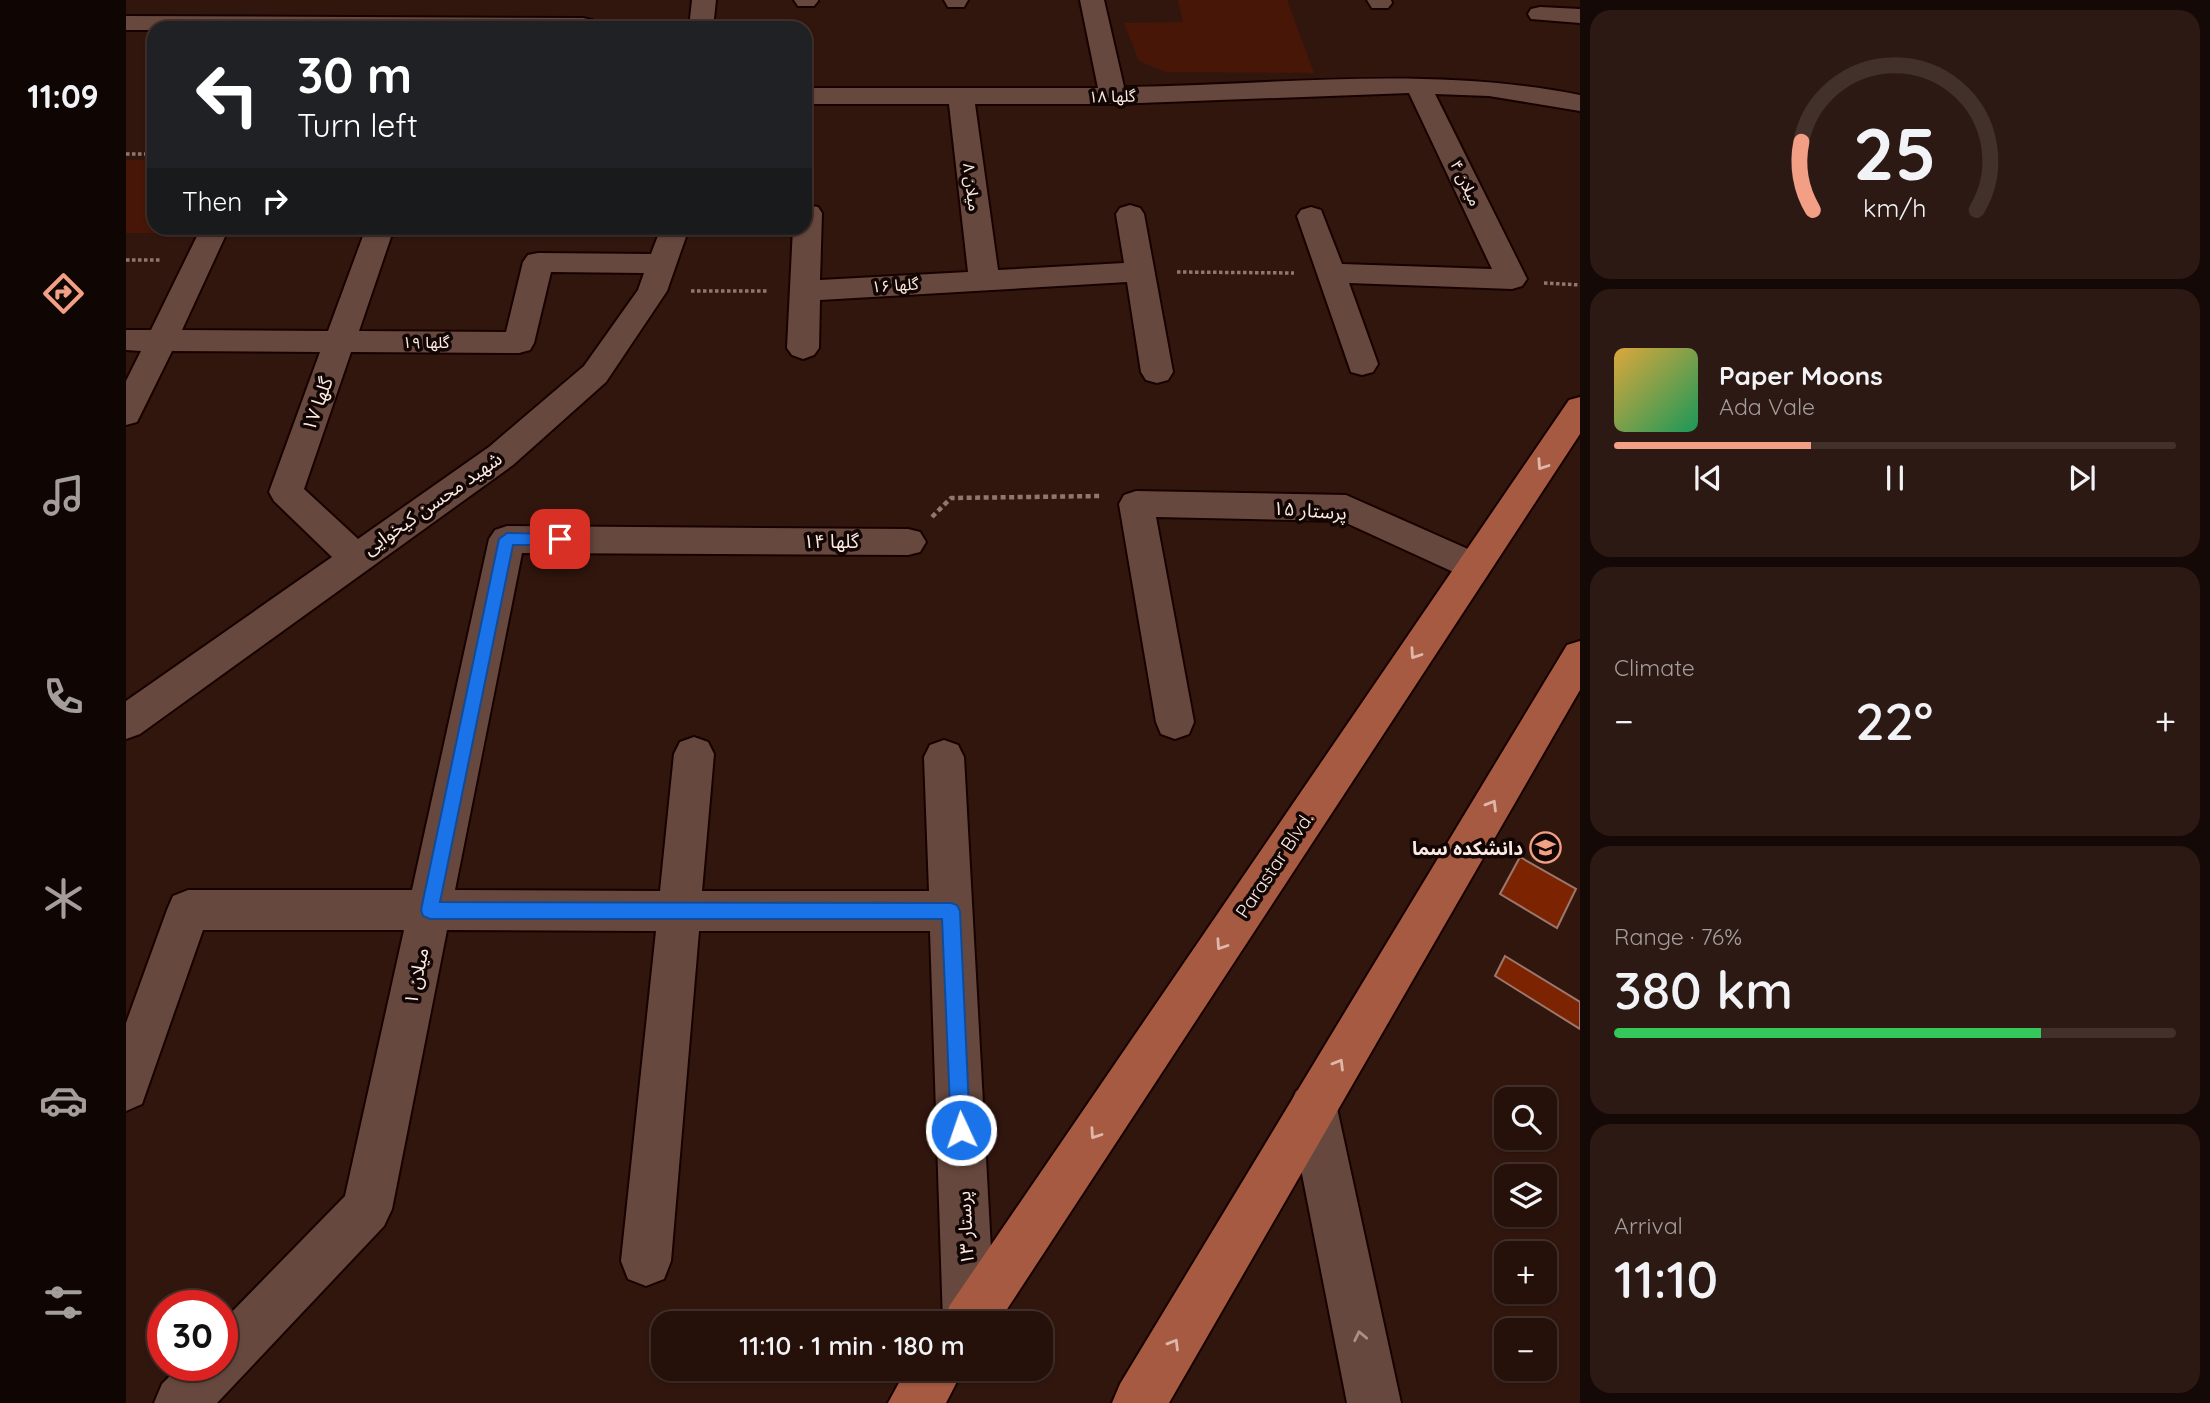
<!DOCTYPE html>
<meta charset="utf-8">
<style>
:root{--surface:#25100a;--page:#2d1913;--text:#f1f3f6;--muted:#a39d9c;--line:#42302b;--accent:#f39f85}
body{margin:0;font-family:Quicksand,"Noto Sans Arabic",sans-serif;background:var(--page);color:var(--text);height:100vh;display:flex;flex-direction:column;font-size:26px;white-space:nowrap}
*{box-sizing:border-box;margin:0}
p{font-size:23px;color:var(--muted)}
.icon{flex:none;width:38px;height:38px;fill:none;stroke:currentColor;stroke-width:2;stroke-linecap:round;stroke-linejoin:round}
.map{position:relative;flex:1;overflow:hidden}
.side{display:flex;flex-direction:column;gap:10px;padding:10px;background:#140906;width:630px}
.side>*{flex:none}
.hud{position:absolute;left:21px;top:21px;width:665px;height:214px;border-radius:21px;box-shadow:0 2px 5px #0004,0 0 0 2px var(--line);background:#202124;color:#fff;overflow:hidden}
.buttons{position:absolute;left:1368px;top:1087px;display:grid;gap:14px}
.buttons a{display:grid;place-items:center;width:63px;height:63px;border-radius:14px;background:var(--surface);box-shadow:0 2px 5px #0004,0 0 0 2px var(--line);font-size:35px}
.speed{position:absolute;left:21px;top:1290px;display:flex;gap:14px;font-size:35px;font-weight:700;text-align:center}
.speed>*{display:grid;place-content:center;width:91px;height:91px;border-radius:50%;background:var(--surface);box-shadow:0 2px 5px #0004,0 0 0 2px var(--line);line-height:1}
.speed .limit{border:10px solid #d22;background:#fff;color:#111}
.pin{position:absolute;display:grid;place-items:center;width:60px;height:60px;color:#fff;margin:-30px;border-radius:14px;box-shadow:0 4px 10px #0006}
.me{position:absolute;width:77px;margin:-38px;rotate:357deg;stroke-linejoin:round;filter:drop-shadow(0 0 5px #0008)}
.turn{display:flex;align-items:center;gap:24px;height:147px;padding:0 35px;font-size:32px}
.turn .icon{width:91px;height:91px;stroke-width:2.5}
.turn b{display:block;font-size:49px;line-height:60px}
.then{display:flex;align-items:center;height:66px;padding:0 35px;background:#0003;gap:14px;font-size:26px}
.big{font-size:52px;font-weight:600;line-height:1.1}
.side .widget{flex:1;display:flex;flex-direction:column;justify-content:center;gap:10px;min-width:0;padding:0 24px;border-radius:21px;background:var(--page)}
.side .dial{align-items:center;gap:0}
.dial svg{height:182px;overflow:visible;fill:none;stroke:var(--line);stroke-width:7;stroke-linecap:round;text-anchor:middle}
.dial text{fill:var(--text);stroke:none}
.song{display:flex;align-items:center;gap:21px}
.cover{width:84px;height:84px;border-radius:10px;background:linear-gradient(135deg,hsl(40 70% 55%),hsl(150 70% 35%))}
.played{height:7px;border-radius:4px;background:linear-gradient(90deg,var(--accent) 35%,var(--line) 35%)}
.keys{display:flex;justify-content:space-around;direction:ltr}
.heat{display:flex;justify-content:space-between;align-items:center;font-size:38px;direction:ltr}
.charge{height:10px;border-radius:5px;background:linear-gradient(90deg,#34c759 76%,var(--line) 0)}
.trip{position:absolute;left:525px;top:1311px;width:402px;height:70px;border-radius:21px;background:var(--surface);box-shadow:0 2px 5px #0004,0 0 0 2px var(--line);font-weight:600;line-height:70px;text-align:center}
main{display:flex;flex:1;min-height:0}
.tab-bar{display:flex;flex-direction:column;width:126px;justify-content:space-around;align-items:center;background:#0f0604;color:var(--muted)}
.tab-bar .icon{width:49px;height:49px}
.tab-bar .selected{color:var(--accent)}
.tab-bar b{font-size:32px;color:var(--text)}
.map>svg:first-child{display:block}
.green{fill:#471607}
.building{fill:#7c2402;stroke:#9a786d;stroke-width:2}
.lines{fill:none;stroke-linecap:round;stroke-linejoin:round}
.minor-casing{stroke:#170200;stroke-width:4}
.major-casing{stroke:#170200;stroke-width:4}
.path-far1{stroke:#8e776f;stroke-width:3.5;stroke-dasharray:3.5 2.5;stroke-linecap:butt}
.path{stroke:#8e776f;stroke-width:4.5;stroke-dasharray:5 3.5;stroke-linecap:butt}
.minor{fill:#67483e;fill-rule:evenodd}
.major{fill:#a65a42;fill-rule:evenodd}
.oneway{stroke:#deb7aa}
.oneway2{stroke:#aa9088}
.route{fill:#1a73e8;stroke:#114b97;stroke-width:2}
.labels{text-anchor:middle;stroke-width:7;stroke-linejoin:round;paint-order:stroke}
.far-street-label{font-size:16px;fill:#fce9e2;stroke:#110603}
.street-label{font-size:19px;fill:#fce9e2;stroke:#110603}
.poi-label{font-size:19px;font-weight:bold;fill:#fce9e2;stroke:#110603;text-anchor:end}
</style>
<main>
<nav class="tab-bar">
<b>11:09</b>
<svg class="icon selected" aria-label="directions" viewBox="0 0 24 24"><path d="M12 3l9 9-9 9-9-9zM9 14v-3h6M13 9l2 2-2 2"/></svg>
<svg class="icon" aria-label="music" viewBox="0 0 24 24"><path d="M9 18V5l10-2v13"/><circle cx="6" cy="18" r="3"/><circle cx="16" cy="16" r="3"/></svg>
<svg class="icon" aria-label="phone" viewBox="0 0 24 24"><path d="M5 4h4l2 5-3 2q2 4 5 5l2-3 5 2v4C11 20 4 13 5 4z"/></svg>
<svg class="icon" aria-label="climate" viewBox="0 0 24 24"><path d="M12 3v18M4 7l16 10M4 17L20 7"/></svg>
<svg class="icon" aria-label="car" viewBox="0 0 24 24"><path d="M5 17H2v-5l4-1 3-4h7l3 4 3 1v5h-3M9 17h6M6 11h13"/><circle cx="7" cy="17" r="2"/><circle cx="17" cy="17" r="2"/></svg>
<svg class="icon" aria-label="filters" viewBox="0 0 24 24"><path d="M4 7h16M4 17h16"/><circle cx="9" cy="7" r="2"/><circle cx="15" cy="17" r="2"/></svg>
</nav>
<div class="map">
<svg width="1454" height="1403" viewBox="0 0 1454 1403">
<rect width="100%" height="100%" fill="#31160e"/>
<!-- green -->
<path class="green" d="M1052,0H1161L1188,73L1040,72L1013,61L998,23L1057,22Z
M0,160H28V228H76L73,233H0Z"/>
<!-- building -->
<path class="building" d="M1394,857L1450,889L1431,928L1374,894Z
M1379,956L1454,1002V1029L1369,976Z"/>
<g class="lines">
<defs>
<path id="minor" d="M566,0H590L587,28H563Z
M668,0H692V1L688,6H672Z
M818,0H842L838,7H822Z
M954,0H978L998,87C1150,85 1303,65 1454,95V111L1363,96L1309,94L1401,279L1396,286L1386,289L1223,283L1252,364L1247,372L1236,375L1225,372L1171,216L1175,210L1185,207L1195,210L1216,264L1366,269L1283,93L987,104H849L872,270L998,263L990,214L994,208L1004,205L1014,208L1018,214L1047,372L1042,380L1031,383L1020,380L1015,372L1001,282L694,300L693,348L688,355L677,359L666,355L661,348L667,228H679V205L692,207L696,213L694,280L842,272L823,104H679V88H972Z
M1241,0H1265L1266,3L1262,8H1246Z
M1414,7L1454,9V23L1405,19L1402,14L1405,9Z
M0,16L457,18L466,20L469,25L467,28H28V30H0Z
M75,228H103L56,330L202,331L240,228H268L233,331L380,332L397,262L402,255L412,253L525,254L535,228H563L541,291L480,382L387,465L14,734L0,739V701L206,557L148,501L143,492L194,352L46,351L11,422L0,425V381L15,351L0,350V330H25ZM425,272L518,273L512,290L458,366L363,447L232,539L178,489L225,352L393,353L404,350L408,343Z
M1010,491L1220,495L1360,557L1365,567L1360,577L1347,581L1216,521L1030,517L1068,722L1063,734L1049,739L1035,734L1030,722L993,504L998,495Z
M381,526L782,529L794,532L800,542L794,552L782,555L396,553L329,890L534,891L548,754L554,742L568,737L582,742L588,754L576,891H803L798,757L804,745L818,740L832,745L838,757L869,1322H817L804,931H573L545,1261L538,1279L520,1286L502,1279L495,1261L530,931L321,930L266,1209L258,1226L91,1403H28L36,1384L55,1365H96V1322L219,1196L278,930H77L16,1104L0,1111V1023L41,910L47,896L62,890H286L363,539L369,530Z
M1187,1084L1204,1091L1211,1108L1275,1403H1221L1163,1108L1170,1091Z"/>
<path id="major" d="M1454,397V434L872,1323H816L824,1305L1443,400Z
M1454,641V690L1043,1403H986L994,1384L1441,645Z
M781,1368H838L820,1403H762Z"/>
</defs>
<!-- minor casing -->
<use href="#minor" class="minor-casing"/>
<!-- major casing -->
<use href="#major" class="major-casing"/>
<!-- path-far1 -->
<path class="path-far1" d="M0,154H28
M0,260H34
M1051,272L1168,273
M1418,283L1454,285
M565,291H643"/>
<!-- path -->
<path class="path" d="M806,517L825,498L975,496"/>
<!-- minor -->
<use href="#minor" class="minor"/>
<!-- major -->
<use href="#major" class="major"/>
</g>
<!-- one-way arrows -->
<defs><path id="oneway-chevron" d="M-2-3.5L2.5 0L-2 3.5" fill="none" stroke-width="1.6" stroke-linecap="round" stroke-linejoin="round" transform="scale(1.75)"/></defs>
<g class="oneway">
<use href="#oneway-chevron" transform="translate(1416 465) rotate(124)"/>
<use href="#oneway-chevron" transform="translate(1289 654) rotate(124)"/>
<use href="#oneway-chevron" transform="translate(1366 805) rotate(-59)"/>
<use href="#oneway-chevron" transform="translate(1095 945) rotate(124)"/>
<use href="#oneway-chevron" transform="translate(1213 1064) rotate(-59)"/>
<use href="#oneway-chevron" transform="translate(969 1134) rotate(124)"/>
<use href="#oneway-chevron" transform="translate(1048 1344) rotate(-59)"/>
</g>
<use class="oneway2" href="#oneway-chevron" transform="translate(1234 1336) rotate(-102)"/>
<!-- route -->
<path class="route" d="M381,533L434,534L441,539L434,545H387L314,902L825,903L831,905L834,911L844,1130L842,1137L835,1140L828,1137L825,1130L816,919H304L297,916L295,910L373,539Z"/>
<!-- icons -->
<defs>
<symbol id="university-ring" viewBox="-11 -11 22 22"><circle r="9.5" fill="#110603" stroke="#f39f85" stroke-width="1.5"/><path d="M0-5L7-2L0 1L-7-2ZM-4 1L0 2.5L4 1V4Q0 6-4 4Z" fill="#f39f85"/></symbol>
</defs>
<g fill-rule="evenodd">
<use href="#university-ring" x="1402" y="830" width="35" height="35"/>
</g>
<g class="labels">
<!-- far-street labels -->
<g class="far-street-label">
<text transform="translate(986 96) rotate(-1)" y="6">گلها ۱۸</text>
<text transform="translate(1340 183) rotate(64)" y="6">میلان ۴</text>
<text transform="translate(846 187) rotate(83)" y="6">میلان ۸</text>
<text transform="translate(769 285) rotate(-4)" y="6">گلها ۱۶</text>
<text x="300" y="348">گلها ۱۹</text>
</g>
<!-- street labels -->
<g class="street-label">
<text transform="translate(191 404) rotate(-70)" y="7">گلها ۱۷</text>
<text transform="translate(306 503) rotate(-35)" y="7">شهید محسن کیخوایی</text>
<text transform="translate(1184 510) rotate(4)" y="7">پرستار ۱۵</text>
<text x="705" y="548">گلها ۱۴</text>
<text transform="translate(1148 865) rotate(-56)" y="7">Parastar Blvd.</text>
<text transform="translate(290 976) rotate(-78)" y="7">میلان ۱</text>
<text transform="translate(839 1228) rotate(-93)" y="7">پرستار ۱۳</text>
</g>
<!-- poi labels -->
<g class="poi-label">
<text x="1397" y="855">دانشکده سما</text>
</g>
</g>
</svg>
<div class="buttons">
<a><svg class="icon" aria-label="search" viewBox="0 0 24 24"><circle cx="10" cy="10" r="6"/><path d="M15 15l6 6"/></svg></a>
<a><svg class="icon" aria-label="layers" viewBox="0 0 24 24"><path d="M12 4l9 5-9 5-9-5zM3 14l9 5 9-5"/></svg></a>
<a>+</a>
<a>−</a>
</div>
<div class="speed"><div class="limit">30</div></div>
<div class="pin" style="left:434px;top:539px;background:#d93025"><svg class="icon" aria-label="arrive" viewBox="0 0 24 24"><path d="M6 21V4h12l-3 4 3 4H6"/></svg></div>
<svg class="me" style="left:835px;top:1130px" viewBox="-20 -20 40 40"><circle r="17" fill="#1a73e8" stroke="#fff" stroke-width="3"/><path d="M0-11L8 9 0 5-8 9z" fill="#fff"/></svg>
<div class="trip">11:10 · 1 min · 180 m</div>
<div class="hud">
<div class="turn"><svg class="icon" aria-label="left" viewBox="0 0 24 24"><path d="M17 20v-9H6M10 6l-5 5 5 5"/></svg><div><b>30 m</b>Turn left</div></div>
<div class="then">Then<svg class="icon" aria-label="right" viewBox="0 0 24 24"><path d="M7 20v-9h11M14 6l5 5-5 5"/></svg></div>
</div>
</div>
<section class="side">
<div class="widget dial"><svg viewBox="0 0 100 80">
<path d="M14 69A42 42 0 1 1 86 69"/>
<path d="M14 69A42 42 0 0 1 9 39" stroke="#f39f85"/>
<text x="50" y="56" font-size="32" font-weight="700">25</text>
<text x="50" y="72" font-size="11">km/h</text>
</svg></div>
<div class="widget">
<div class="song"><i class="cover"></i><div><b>Paper Moons</b><p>Ada Vale</p></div></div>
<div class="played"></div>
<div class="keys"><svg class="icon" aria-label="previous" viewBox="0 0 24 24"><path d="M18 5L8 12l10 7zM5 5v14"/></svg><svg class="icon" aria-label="pause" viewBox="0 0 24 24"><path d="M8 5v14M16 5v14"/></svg><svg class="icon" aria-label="next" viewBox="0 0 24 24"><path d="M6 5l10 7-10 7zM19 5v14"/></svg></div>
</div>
<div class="widget"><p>Climate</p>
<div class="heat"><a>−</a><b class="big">22°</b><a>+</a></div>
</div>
<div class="widget"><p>Range · 76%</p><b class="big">380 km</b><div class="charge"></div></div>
<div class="widget"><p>Arrival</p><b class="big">11:10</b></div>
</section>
</main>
